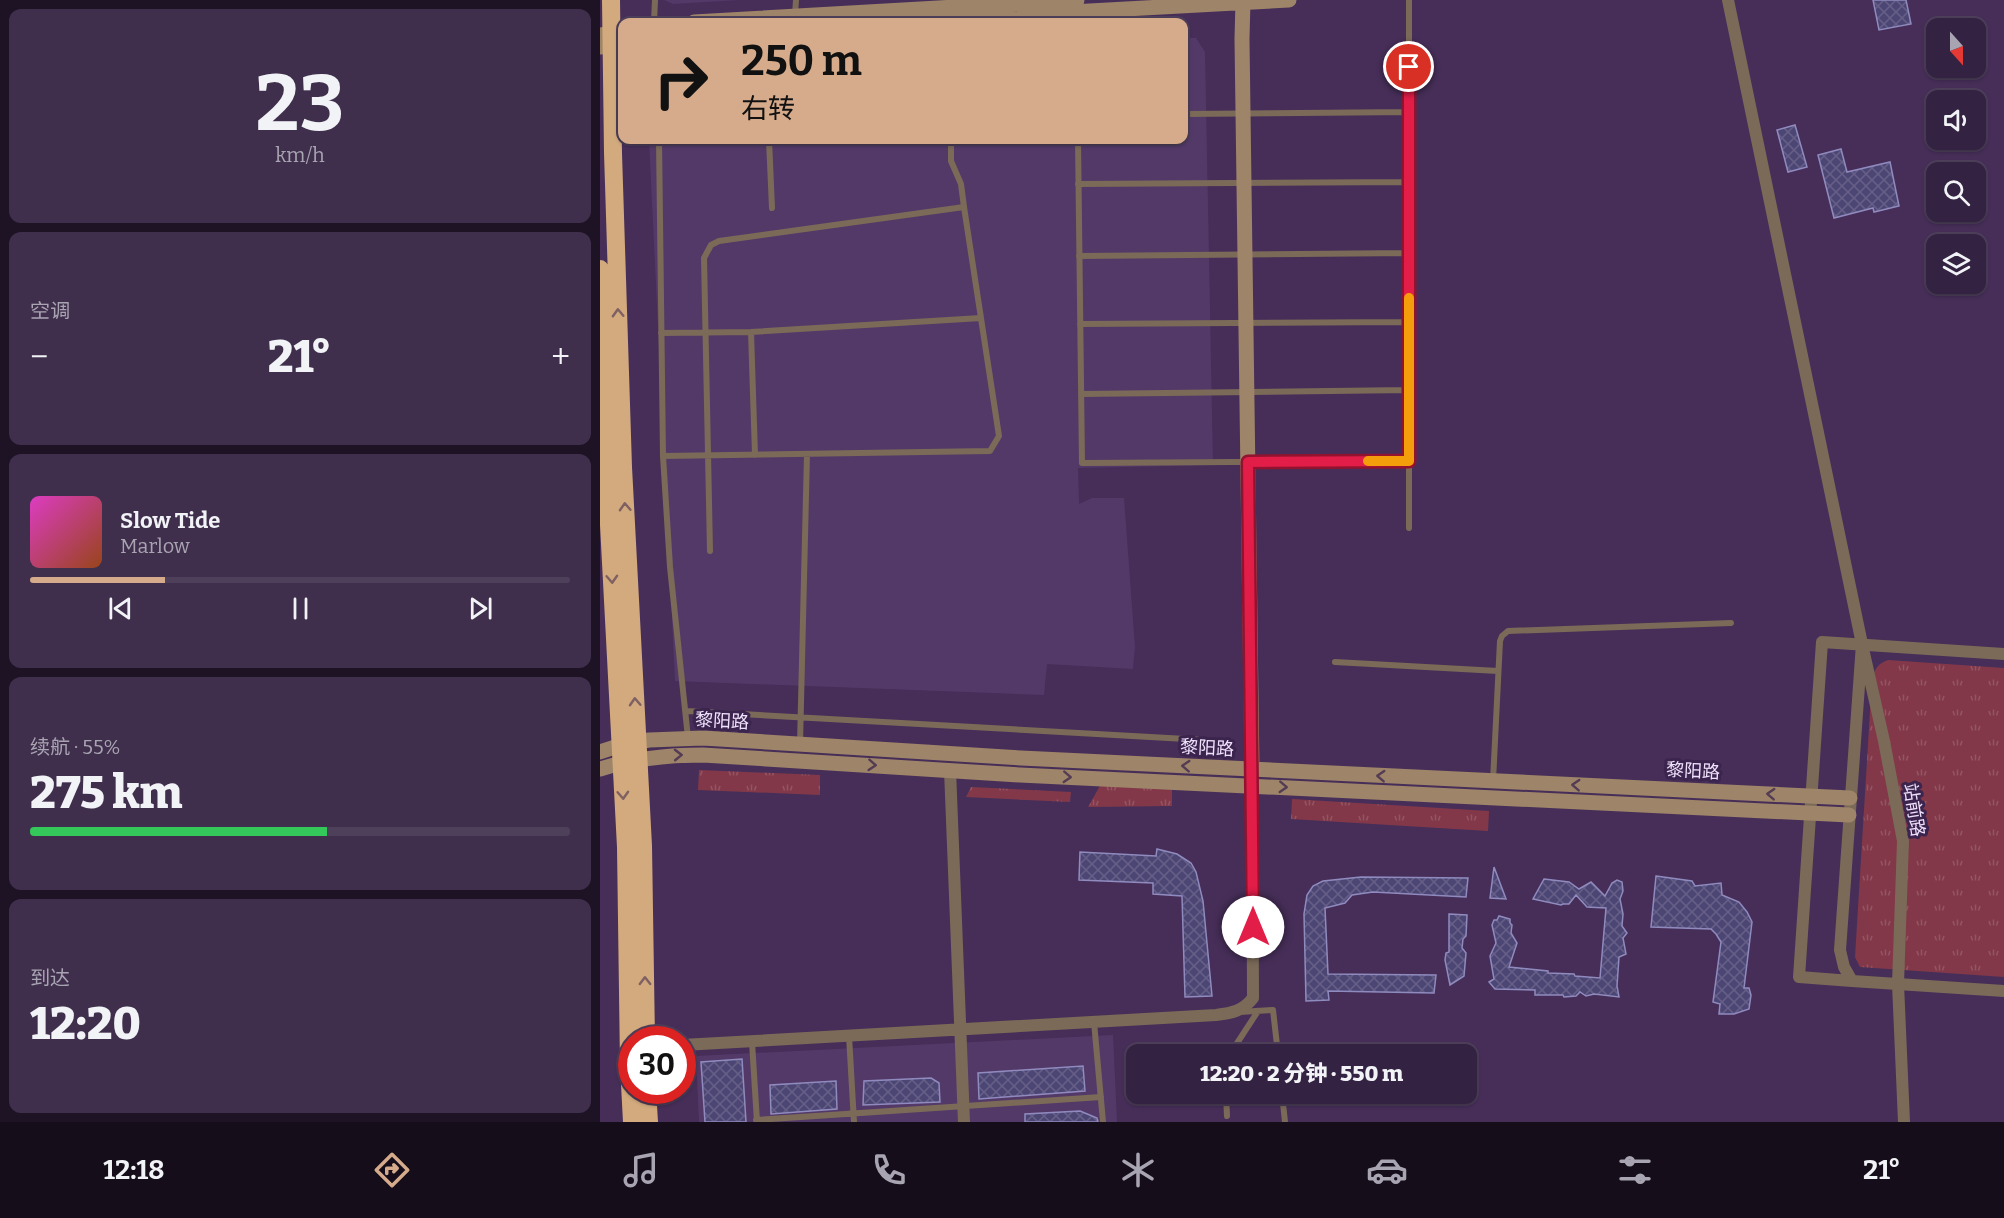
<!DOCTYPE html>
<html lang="zh">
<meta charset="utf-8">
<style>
:root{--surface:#342242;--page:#3f2f4d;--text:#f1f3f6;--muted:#a9a4b2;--line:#4e3f5b;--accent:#d6ab8b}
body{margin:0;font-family:Bitter,"Noto Sans SC",serif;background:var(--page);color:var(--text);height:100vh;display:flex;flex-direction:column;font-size:22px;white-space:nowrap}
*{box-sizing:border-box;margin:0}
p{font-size:20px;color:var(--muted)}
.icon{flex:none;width:33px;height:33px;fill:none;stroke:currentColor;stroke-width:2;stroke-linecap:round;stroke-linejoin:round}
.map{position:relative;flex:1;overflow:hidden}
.sheet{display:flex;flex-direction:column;gap:9px;padding:9px;background:#1d1324;width:600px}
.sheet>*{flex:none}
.hud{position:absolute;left:18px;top:18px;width:570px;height:126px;border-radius:12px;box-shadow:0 2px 4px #0004,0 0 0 2px var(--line);background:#d6ab8b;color:#111;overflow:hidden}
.needle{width:39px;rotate:159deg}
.fabs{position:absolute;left:1326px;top:18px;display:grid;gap:12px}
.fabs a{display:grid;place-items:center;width:60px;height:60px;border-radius:12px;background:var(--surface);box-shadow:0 2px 4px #0004,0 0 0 2px var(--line);font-size:30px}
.speed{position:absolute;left:18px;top:1026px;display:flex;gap:12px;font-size:30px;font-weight:700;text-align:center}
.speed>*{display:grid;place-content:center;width:78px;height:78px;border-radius:50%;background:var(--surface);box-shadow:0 2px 4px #0004,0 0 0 2px var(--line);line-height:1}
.speed .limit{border:9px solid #d22;background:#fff;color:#111}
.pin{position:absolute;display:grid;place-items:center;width:51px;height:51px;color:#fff;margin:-26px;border:3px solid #fff;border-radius:50%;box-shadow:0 2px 6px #0007}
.me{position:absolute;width:66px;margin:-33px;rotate:0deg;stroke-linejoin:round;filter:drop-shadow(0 0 4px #0008)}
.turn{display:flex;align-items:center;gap:21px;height:126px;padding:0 24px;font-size:27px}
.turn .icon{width:78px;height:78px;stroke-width:2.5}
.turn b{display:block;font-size:42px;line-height:51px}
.big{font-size:45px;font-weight:800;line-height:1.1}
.sheet .widget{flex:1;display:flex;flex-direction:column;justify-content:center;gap:9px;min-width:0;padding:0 21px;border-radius:12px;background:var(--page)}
.sheet .dial{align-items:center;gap:0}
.dial b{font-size:78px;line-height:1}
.song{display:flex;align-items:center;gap:18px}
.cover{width:72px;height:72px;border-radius:9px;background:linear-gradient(135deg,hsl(310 70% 55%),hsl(20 70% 35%))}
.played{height:6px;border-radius:3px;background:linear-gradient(90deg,var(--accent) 25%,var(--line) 25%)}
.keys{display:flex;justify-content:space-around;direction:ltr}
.heat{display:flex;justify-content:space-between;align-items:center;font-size:33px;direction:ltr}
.charge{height:9px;border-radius:4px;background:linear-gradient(90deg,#34c759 55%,var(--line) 0)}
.trip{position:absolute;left:526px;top:1044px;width:351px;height:60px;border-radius:12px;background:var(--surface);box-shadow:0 2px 4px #0004,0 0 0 2px var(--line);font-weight:800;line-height:60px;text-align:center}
.menu{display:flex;height:96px;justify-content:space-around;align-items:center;background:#150e1a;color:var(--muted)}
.menu .icon{width:42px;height:42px}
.menu .selected{color:var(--accent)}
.menu b{font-size:27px;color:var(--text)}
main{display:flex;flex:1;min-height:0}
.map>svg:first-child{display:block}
.built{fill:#533968}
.grass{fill:url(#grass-tufts)}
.building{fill:url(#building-cross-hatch);stroke:#908bbf;stroke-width:1.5}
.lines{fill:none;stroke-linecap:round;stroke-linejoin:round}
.lane{stroke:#7b6a58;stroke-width:6}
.street{stroke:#7b6a58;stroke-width:12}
.secondary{stroke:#9e8468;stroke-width:15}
.highway{stroke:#d2aa7d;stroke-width:18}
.oneway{stroke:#7f6063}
.oneway2{stroke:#543c54}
.route-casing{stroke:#92132f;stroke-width:15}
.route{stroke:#e11d48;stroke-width:10}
.slow{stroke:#f59e0b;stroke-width:10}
.labels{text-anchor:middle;stroke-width:6;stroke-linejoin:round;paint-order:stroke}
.street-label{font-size:18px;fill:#efe1fb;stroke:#3b244d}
</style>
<main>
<section class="sheet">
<div class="widget dial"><b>23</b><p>km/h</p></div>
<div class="widget"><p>空调</p>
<div class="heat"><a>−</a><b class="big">21°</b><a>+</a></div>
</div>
<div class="widget">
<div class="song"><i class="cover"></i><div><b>Slow Tide</b><p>Marlow</p></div></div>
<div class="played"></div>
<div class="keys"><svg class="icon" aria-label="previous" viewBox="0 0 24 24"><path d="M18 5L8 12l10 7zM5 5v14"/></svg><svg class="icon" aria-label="pause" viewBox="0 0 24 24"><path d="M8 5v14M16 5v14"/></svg><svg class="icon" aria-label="next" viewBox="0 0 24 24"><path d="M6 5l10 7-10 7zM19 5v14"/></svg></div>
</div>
<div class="widget"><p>续航 · 55%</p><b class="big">275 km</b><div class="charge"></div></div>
<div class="widget"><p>到达</p><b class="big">12:20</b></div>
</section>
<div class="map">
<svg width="1404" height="1122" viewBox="0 0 1404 1122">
<defs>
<pattern id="grass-tufts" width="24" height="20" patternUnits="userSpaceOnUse" patternTransform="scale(1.5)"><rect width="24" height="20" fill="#823848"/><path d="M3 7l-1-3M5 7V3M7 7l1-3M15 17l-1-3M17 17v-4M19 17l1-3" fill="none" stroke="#945463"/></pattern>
<pattern id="building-cross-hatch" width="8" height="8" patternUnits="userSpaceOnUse" patternTransform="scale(1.5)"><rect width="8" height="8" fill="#4c4674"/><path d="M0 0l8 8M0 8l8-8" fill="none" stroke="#666089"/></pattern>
</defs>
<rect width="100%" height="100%" fill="#462e58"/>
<!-- built -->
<path class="built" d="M64,0H140L73,4Z
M584,38H596L605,52L613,465L478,468L479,504L492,498H524L535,647L533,669L447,664L444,695L75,681L49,140H584Z
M513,1035L517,1122H99L96,1056Z"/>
<!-- grass -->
<path class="grass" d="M1288,660L1404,668V977L1260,967L1255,957L1272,679C1275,668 1278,664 1288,660Z
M99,770L220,775V795L98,790Z
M572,783V806L488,807L501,784Z
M371,787L471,792L470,802L366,797Z
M692,799L889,811L888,831L691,819Z"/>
<!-- building -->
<path class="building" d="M1273,0H1306L1311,24L1279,30Z
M1195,125L1207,167L1188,172L1177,130Z
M1241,149L1247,172L1290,162L1299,206L1274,212L1273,208L1234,218L1218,155Z
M557,849L577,854L591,863L596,872L603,901L612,996L585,997L582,896L553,894V883L479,880L480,852L556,856Z
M894,867L906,899L890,898Z
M1056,876L1092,881L1095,886L1121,883L1122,895L1139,902L1147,912L1152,922L1144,988H1149L1151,995L1149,1009L1134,1014H1119L1120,1004L1113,1002L1121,942L1116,934L1111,929L1051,927Z
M761,877L868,878L866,897L773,892L752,895L745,903L725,908L728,974L836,975L834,993L728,991L729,1000L706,1001L704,914L707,895L713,886L723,881Z
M944,879L969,882L979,889L991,882L1005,896L1012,883L1017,880L1022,882L1023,891L1020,899L1023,914L1022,926L1027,933L1023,938L1026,954L1019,957L1017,986L1019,997L994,994L986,996L980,992L976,996L964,997L963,995H935V990L895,989L889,982L894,979L890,956L896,943L892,925L894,920H897L899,916L910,919V923L912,925L911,933L917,943L909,967L948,971V973L974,974L975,976L1000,978L1006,908L987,907L976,895L969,904H963L961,905L933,899Z
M849,914L867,915L866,936L863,939L862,948L866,953L864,976L850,985L845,960L846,953L849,952Z
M142,1059L146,1122H105L101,1062Z
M483,1066L485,1091L379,1099L378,1073Z
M331,1078L339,1083L340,1102L263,1105L264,1081Z
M236,1081L237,1109L171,1114L170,1085Z
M480,1111L497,1118L498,1122H425V1114Z"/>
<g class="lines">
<!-- lane -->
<path class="lane" d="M809,0V528
M195,15L196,0
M54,22L55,0
M584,114L809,112
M59,140L63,456L70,567L88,738
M169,140L172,208
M351,140V161L361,184L364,207
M478,140L482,463L809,461
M478,184L809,182
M479,256L809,253
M480,324L809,322
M151,332L155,455
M61,333L151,332L381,318
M481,394L809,390
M63,456C172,454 281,453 390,451L399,436L364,207L119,241L111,245L104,258L110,551
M735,662L898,671
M87,711L604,740
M200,744L207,454
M893,781L900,641L902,636L908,631L1131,623
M640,1012L673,1010L678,1054
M494,1022L503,1122
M249,1036L254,1122
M152,1042L157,1122
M630,1054L658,1011
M626,1094L627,1116
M682,1094L685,1122
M156,1120L501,1097"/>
<!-- street -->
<path class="street" d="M1128,0L1262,644L1240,950L1244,967L1252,981L1404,991
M1264,653L1284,741L1303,841L1298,984L1304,1122
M350,770L364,1122
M1252,981L1199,977L1222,642L1404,654
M82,1045L616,1015C632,1013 643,1011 653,998L652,769"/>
<!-- secondary -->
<path class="secondary" d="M643,0L642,39L652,769
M94,22L477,0
M291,22L689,0
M0,35L22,31
M0,47L22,43
M0,752L21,745L49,740L103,738L421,758L1250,798
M0,769C35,758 67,755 103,755L420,775L1249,815"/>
<!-- highway -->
<path class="highway" d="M11,0L13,153L23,467L43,846L46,1040
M0,269L6,468L26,847L29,1065L32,1122
M47,1090L49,1122"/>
</g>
<!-- one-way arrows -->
<defs><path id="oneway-chevron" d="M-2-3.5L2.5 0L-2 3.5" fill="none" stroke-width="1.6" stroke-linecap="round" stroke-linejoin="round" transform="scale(1.5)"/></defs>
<g class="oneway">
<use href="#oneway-chevron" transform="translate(18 313) rotate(-92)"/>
<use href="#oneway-chevron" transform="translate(25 507) rotate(-93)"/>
<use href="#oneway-chevron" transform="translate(12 579) rotate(87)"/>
<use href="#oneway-chevron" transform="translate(35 702) rotate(-93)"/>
<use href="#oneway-chevron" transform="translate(23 795) rotate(87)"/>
<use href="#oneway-chevron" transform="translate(45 981) rotate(-91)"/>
</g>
<g class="oneway2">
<use href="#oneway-chevron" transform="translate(78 755) rotate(-1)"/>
<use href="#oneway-chevron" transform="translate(272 765) rotate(4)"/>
<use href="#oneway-chevron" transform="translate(586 766) rotate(-177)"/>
<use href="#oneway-chevron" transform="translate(781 776) rotate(-177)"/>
<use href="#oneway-chevron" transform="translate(467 777) rotate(3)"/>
<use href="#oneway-chevron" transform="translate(976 785) rotate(-177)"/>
<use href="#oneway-chevron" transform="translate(683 787) rotate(3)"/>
<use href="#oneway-chevron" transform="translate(1171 794) rotate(-177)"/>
</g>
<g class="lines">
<defs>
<path id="route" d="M653,927L648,462L809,461V67"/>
</defs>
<!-- route casing -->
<use href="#route" class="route-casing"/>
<!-- route -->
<use href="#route" class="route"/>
<!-- slow -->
<path class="slow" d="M768,461H809V298"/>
</g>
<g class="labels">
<!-- street labels -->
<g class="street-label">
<text transform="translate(122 721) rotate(3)" y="6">黎阳路</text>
<text transform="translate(607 748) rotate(3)" y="6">黎阳路</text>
<text transform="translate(1093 771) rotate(3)" y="6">黎阳路</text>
<text transform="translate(1314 810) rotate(81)" y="6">站前路</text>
</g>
</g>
</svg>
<div class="fabs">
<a><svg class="needle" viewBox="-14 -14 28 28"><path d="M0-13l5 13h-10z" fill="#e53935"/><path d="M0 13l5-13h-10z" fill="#a9a4b2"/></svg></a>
<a><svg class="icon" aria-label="sound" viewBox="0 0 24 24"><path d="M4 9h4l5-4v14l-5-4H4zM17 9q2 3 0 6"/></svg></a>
<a><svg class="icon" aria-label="search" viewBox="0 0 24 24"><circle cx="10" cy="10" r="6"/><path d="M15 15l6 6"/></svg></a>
<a><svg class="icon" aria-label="layers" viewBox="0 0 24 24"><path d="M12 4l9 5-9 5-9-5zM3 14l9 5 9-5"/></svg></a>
</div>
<div class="speed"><div class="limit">30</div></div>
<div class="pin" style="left:809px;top:67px;background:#d93025"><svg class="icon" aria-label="arrive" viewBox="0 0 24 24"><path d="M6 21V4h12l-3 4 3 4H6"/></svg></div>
<svg class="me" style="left:653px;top:927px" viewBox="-20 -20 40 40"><circle r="19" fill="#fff"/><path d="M0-13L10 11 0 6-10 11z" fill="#e11d48"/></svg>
<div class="trip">12:20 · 2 分钟 · 550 m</div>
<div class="hud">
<div class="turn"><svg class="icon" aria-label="right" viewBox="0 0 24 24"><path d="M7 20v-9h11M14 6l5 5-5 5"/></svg><div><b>250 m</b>右转</div></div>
</div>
</div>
</main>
<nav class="menu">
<b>12:18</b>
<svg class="icon selected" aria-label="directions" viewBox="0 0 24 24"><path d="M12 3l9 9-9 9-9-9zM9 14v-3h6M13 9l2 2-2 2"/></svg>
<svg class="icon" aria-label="music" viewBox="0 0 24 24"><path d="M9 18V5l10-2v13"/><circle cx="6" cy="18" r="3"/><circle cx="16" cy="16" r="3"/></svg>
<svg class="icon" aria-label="phone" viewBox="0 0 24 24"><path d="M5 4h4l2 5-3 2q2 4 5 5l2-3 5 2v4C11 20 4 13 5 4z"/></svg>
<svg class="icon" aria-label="climate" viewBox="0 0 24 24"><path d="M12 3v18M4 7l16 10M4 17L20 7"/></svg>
<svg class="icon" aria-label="car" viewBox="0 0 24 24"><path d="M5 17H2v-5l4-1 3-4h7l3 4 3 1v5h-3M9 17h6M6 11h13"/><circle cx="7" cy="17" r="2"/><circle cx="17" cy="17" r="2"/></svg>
<svg class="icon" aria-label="filters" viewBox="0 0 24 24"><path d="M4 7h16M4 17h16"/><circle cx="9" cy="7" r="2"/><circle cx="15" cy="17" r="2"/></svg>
<b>21°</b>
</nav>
